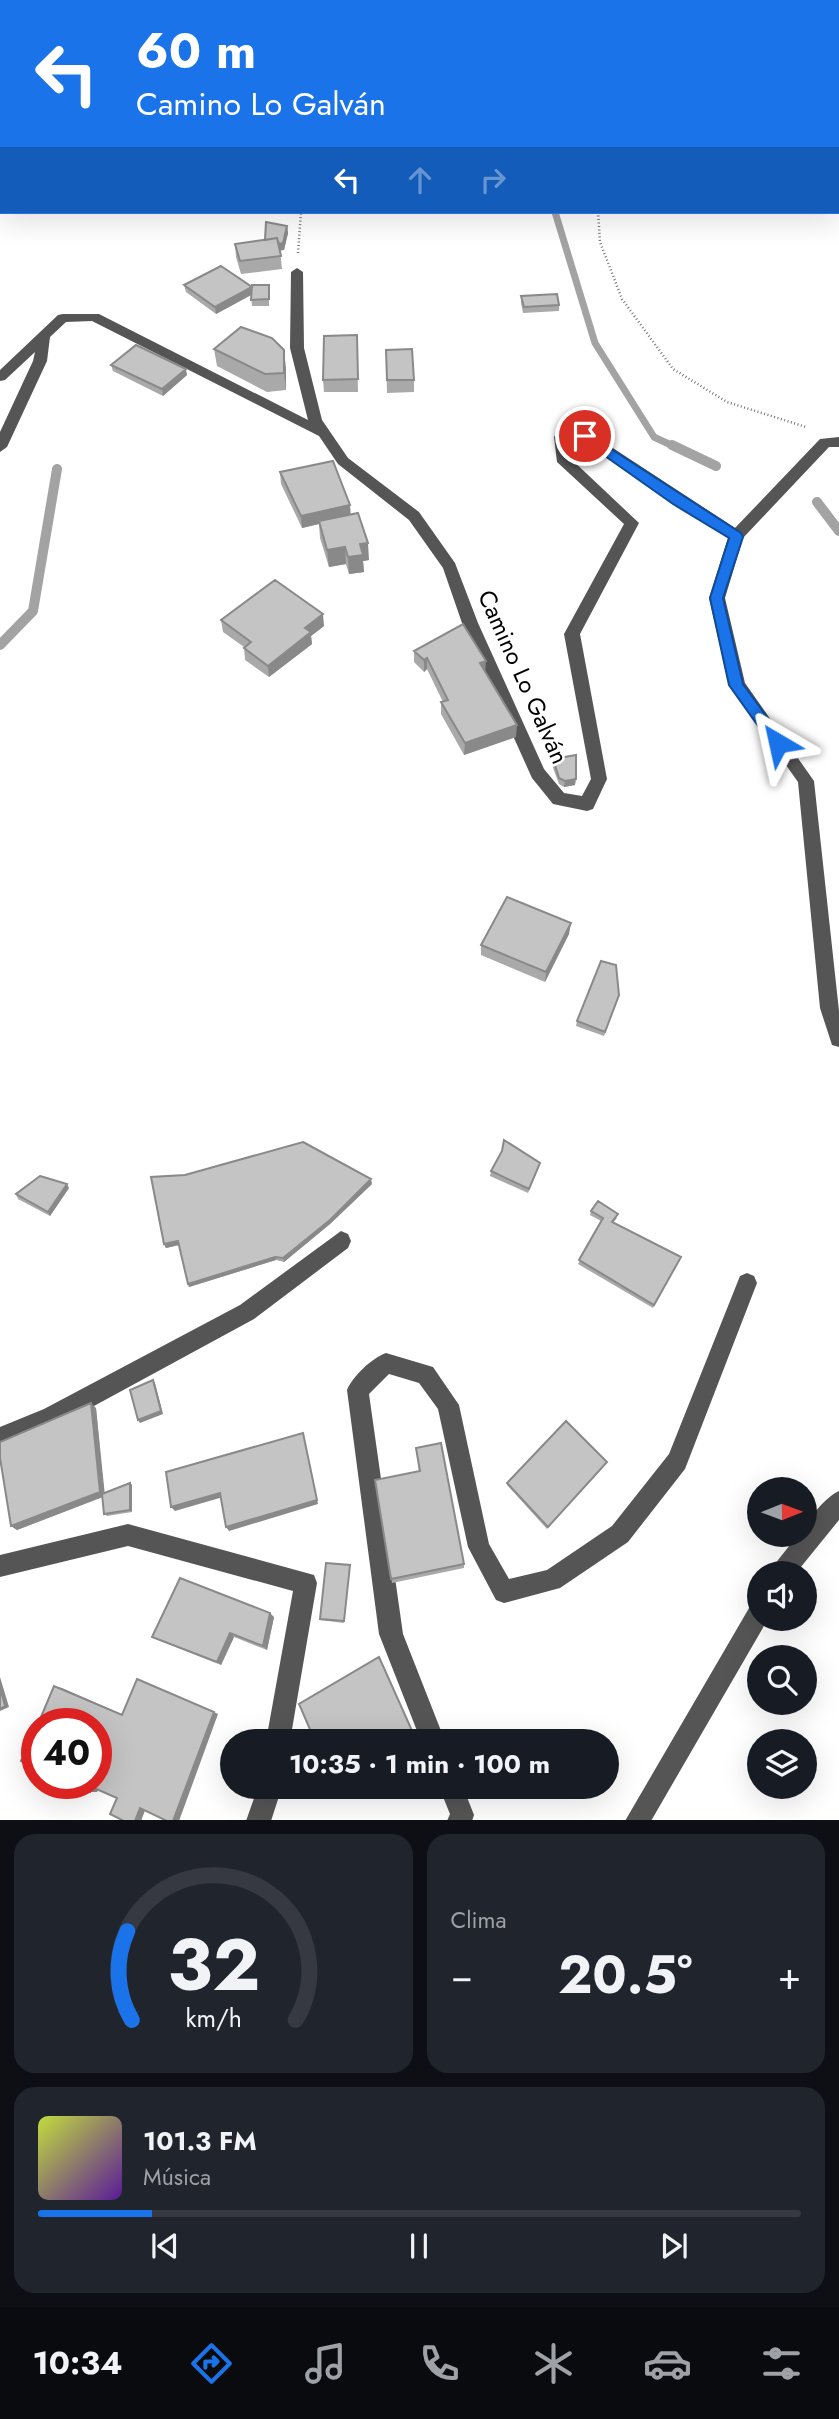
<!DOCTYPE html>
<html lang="es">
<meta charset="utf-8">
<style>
:root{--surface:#171b24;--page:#20242c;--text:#f1f3f6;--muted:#9ea1a6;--line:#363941;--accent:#1a73e8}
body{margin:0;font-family:Jost,sans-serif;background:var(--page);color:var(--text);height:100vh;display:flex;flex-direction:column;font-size:26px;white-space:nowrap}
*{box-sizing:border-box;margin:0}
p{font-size:23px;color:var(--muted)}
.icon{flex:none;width:38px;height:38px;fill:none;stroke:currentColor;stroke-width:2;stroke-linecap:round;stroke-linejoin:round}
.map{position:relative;height:1820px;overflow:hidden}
.panel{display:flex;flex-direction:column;gap:14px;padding:14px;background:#0d0f14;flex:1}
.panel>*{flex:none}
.hud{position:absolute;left:0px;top:0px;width:840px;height:214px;box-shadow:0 7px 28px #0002;background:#1a73e8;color:#fff;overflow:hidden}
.needle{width:46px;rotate:89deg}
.buttons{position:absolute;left:747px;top:1477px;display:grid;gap:14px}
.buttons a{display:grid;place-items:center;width:70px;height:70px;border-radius:50%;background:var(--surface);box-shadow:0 7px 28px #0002;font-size:35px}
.speed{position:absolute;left:21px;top:1708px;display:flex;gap:14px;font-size:35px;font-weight:700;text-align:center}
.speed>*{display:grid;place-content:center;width:91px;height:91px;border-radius:50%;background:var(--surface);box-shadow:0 7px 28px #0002;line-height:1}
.speed .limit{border:10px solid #d22;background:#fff;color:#111}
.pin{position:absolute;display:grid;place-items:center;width:60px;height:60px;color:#fff;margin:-30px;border:4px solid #fff;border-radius:50%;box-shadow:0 2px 7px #0007}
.me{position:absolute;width:77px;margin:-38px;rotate:324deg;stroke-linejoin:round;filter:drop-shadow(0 0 5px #0008)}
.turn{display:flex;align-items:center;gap:24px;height:147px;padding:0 21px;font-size:32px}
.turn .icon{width:91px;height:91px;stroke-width:2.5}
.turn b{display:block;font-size:49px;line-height:60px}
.lanes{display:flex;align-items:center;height:66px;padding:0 21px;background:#0003;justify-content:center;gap:35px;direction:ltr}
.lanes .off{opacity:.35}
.big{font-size:52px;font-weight:700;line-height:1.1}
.panel .widget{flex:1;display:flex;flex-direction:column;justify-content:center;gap:10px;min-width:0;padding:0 24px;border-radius:21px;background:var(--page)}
.panel .dial{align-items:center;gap:0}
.dial svg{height:182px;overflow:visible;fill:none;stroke:var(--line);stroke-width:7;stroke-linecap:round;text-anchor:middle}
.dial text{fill:var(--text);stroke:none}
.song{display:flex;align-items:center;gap:21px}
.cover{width:84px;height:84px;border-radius:10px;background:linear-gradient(135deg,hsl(70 70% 55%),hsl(270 70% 35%))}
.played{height:7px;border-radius:4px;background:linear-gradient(90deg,var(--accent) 15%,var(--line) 15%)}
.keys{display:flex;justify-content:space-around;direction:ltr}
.heat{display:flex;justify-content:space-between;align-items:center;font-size:38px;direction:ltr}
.panel .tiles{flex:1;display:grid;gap:14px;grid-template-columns:1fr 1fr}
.widget:last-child{grid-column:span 2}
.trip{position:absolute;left:220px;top:1729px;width:399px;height:70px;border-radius:35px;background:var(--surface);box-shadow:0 7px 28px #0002;font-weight:700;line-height:70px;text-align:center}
.tab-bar{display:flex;height:112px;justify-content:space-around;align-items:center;background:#090b0e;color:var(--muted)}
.tab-bar .icon{width:49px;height:49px}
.tab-bar .on{color:var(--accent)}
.tab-bar b{font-size:32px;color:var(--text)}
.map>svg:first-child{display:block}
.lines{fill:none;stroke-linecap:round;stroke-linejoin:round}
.stream-far1{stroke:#a3a3a3;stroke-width:7}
.stream{stroke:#a3a3a3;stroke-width:10}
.path{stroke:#777;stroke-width:2.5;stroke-dasharray:1 2.5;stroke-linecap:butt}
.minor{fill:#555;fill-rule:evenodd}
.wall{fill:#a9a9a9}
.shaded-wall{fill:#898989}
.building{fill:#c4c4c4;stroke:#898989;stroke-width:2}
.route{fill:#1a73e8;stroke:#114b97;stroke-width:2}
.labels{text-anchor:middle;stroke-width:5;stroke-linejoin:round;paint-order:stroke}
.street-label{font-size:24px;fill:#000;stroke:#fff}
</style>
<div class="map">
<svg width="839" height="1821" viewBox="0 0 839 1821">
<rect width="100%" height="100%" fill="#fff"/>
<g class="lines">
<!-- stream-far1 -->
<path class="stream-far1" d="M517,2L519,0
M555,212L595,343L654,437L675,447"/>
<!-- stream -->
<path class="stream" d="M672,445L716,466
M817,502L839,531
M0,645L33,611L57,469"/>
<!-- path -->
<path class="path" d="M550,2L566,0
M598,212L600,242L622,299L673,369L727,402L806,427
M298,253L301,212"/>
<!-- minor -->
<path class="minor" d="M297,268L303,272L304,348L322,420L348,458L419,512L455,563L478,623L544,769L564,793L582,796L591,779L564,634L624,524L557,462L554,437L556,434L590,433L735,528L820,439L839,437V447H829L743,538L725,598L745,683L814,781L839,1011V1047L832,1045L820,1008L798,782L729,685L709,598L728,538L582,441H568L569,457L639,523L580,634L607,779L593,809L587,811L553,804L532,778L462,623L443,568L409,520L338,464L319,436L92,321L66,322L50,337L47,361L7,447L0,452V432L33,361L35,352L5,380L0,381V370L58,315L63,314H99L308,420L290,348L291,272Z
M341,1231L348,1234L351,1241L348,1248L254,1319L59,1425L0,1449V1427L44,1409L240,1305Z
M747,1273L754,1276L757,1283L685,1469L628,1542L560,1588L504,1603L496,1600L468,1547L438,1409L419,1383L389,1374L369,1394L403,1634L445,1741H421L379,1634L347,1390C353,1376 372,1358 386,1353L433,1367L459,1405L489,1544L509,1579L547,1570L612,1526L669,1454L740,1276Z
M839,1491V1520L796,1573H771L774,1565L798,1535H805C805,1520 826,1497 839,1491Z
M128,1524L314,1575L317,1583L290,1741H266L293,1591L128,1546L0,1577V1555Z
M760,1600V1619H768L651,1821H625L752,1603Z
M258,1787H282L271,1821H246Z
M439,1787H463L474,1815L472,1821H447L450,1814Z"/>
</g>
<!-- wall -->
<path class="wall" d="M287,226L288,233L284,250H280L282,269L241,274L236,257L235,244L265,240Z
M184,285L252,287L269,285V306H252L251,295L216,314L186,292Z
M521,296L559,305V311L523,313L521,303Z
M357,335L358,392H324L323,380Z
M214,349L286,368V390L267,392L217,366Z
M386,350L414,380V392L387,393Z
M111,365L187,375L163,396L113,371Z
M280,472L351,514L369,560L363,561L364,572L349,574L346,564L329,567L320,538L319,524L302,528L281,484Z
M221,620L324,626L311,636L312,644L269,677L245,660L244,647L223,632Z
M414,651L485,672L516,737L464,755L441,714V702H443L427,669L424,672L414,662Z
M553,759L575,785L564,787L559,784L552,765Z
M569,934L545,982L481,955V945Z
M619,995L604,1036L576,1026L577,1021Z
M502,1151L539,1167L528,1193L490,1176L491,1171Z
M372,1184L330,1224L284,1262L276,1260L189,1287L179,1245L166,1248L164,1244Z
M69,1188L50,1216L18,1199L16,1194Z
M591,1211L617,1218L613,1223L681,1257L653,1308L578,1264L601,1221L590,1215Z
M96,1408L104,1493L130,1483L132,1485V1512L107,1516L104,1514L103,1497L17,1530L11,1526Z
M416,1448L464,1564V1568L392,1583L375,1480L419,1471Z
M607,1462L547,1529L507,1485V1483Z
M350,1567L344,1623L320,1620V1619Z
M274,1617L267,1650L234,1637L221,1665L158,1640L152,1637Z"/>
<!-- shaded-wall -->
<path class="shaded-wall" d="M114,0H134L135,2H114Z
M135,0H147V2H136Z
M147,0H162V2H148Z
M287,226L288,233L284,250L265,253Z
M252,287L253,294L216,314L215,307Z
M284,350L286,368V390L284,373Z
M186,369L187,375L163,396L162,389Z
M350,505L351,518L319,521V524L302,528L301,516Z
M368,543L369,560L363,561L364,572L349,574L348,557L360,544Z
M345,547L346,564L329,567L327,550Z
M323,614L324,626L311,636L312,644L269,677L268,666L305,628Z
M427,658V669L424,672V660Z
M486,661L485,673L480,663Z
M517,725L516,737L464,755L465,743Z
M576,779L575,785L564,787L565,781Z
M571,923L569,934L545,982L546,972Z
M371,1179L372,1184L330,1224L284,1262L283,1258Z
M67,1184L69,1188L50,1216L48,1212Z
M178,1241L179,1245L166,1248L164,1244Z
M275,1257L276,1260L189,1287L188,1284Z
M153,1380L155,1383L163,1414L140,1423L138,1420Z
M91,1403L96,1408L105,1496L17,1530L11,1526Z
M304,1439L318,1504L229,1531L226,1527Z
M130,1483L132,1485V1512L130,1510Z
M220,1493L223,1497L175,1511L171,1507Z
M270,1613L274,1617L267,1650L263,1646Z
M230,1633L234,1637L221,1665L217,1662Z
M0,1677L9,1707L0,1711Z
M54,1686L62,1688L128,1717L122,1715Z
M214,1712L218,1714L179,1821H173Z
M92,1787L99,1788L97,1792H90Z
M140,1808H146L141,1821H135Z"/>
<!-- building -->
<path class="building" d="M266,222L287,226L283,243L279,244L277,238L265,240Z
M277,238L281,256L240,261L235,244Z
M221,266L252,287L215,307L184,285Z
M252,285H269V299L251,300Z
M557,294L559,305L524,307L521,296Z
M241,327L272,338L284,350V373L265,374L214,349Z
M357,335L358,379L323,380L324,336Z
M136,345L186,369L162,389L111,365Z
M412,349L414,380H387L386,350Z
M333,461L350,505L301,516L280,472Z
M358,513L368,543L360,544L363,555L348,557L345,547L327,550L319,521Z
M275,580L323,614L305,628L311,632L268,666L244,648L251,642L221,620Z
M463,624L486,661L480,663L517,725L465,743L441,702L448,700L427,658L424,660L414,651Z
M576,755V779L565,781L559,778L553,759Z
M507,897L571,923L546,972L481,945Z
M601,961L616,965L619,995L605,1032L577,1021Z
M504,1140L540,1163L529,1189L491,1171L502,1151Z
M303,1142L371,1179L330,1220L283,1258L275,1257L188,1284L178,1241L164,1244L151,1177L185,1175Z
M40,1176L67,1184L48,1212L16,1194Z
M598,1201L618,1214L612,1222L681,1257L654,1305L579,1260L603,1218L591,1211Z
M153,1380L161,1411L138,1420L130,1390Z
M91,1403L100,1492L11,1526L0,1458V1442Z
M566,1421L607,1462L548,1527L507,1483Z
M303,1433L317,1500L226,1527L220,1493L171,1507L166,1472Z
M441,1443L464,1564L391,1579L375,1480L420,1471L416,1448Z
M130,1483V1510L104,1514L102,1494Z
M326,1563L350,1565L344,1621L320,1619Z
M180,1578L270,1613L263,1646L230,1633L217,1662L152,1637Z
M379,1657L414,1735L404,1741H315L299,1704Z
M137,1679L214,1712L173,1821H167L140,1808L135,1821H124L110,1814L117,1798L92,1787L90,1792L71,1783H96V1724H38L54,1686L122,1715Z
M0,1688L5,1706L0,1709Z
M37,1726V1768L21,1761Z
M511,1732L513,1741H480Z"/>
<!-- route -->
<path class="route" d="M585,432L741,533L743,537L723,598L743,684L783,739L785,743L783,747H773L729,685L710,598L729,538L673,504L581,439L579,436Z"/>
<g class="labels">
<!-- street labels -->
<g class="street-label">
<text transform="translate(523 677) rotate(66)" y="8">Camino Lo Galván</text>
</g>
</g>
</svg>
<div class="buttons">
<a><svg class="needle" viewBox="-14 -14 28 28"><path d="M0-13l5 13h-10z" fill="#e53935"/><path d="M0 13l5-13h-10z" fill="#9ea1a6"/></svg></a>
<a><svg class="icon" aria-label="sound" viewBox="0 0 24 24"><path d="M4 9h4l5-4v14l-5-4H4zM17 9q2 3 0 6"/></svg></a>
<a><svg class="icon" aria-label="search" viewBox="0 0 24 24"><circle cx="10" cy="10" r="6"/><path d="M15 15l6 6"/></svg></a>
<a><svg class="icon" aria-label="layers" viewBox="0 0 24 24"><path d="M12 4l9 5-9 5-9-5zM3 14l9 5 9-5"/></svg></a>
</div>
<div class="speed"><div class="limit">40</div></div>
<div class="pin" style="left:585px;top:436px;background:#d93025"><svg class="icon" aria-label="arrive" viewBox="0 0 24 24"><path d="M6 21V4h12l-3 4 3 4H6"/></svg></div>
<svg class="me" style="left:778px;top:743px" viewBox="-20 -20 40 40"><path d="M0-17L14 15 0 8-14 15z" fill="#1a73e8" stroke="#fff" stroke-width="4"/></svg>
<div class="trip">10:35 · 1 min · 100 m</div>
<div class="hud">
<div class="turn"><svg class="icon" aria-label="left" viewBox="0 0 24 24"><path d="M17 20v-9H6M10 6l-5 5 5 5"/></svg><div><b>60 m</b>Camino Lo Galván</div></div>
<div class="lanes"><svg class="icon" aria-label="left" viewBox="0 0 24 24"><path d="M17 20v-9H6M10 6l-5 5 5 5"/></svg><svg class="icon off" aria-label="ahead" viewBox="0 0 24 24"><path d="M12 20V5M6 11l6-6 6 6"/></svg><svg class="icon off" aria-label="right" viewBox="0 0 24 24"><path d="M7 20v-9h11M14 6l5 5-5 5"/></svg></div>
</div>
</div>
<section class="panel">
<div class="tiles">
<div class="widget dial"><svg viewBox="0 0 100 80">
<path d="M14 69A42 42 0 1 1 86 69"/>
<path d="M14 69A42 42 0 0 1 12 30" stroke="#1a73e8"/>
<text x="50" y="56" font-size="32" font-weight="700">32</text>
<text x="50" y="72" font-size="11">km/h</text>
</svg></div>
<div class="widget"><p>Clima</p>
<div class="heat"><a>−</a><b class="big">20.5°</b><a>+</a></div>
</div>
<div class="widget">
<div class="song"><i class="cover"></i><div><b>101.3 FM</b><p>Música</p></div></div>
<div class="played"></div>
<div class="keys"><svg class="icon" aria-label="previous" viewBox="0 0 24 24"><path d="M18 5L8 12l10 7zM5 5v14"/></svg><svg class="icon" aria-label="pause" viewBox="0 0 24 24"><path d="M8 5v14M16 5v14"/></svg><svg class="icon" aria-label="next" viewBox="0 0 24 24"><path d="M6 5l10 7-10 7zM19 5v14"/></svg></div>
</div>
</div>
</section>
<nav class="tab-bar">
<b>10:34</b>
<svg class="icon on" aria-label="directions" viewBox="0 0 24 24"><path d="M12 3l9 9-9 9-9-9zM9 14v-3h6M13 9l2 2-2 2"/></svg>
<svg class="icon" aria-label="music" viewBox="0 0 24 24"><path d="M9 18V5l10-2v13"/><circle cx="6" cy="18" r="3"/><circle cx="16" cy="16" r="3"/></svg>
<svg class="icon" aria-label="phone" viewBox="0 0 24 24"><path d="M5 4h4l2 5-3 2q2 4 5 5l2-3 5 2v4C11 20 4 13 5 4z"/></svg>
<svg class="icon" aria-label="climate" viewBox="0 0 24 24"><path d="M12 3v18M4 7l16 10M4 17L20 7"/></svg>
<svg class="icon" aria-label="car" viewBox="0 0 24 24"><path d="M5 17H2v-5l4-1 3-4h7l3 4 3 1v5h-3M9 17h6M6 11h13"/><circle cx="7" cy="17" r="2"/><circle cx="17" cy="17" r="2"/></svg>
<svg class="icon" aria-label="filters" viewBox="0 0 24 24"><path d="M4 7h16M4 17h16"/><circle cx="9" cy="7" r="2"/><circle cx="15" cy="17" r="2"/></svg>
</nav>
